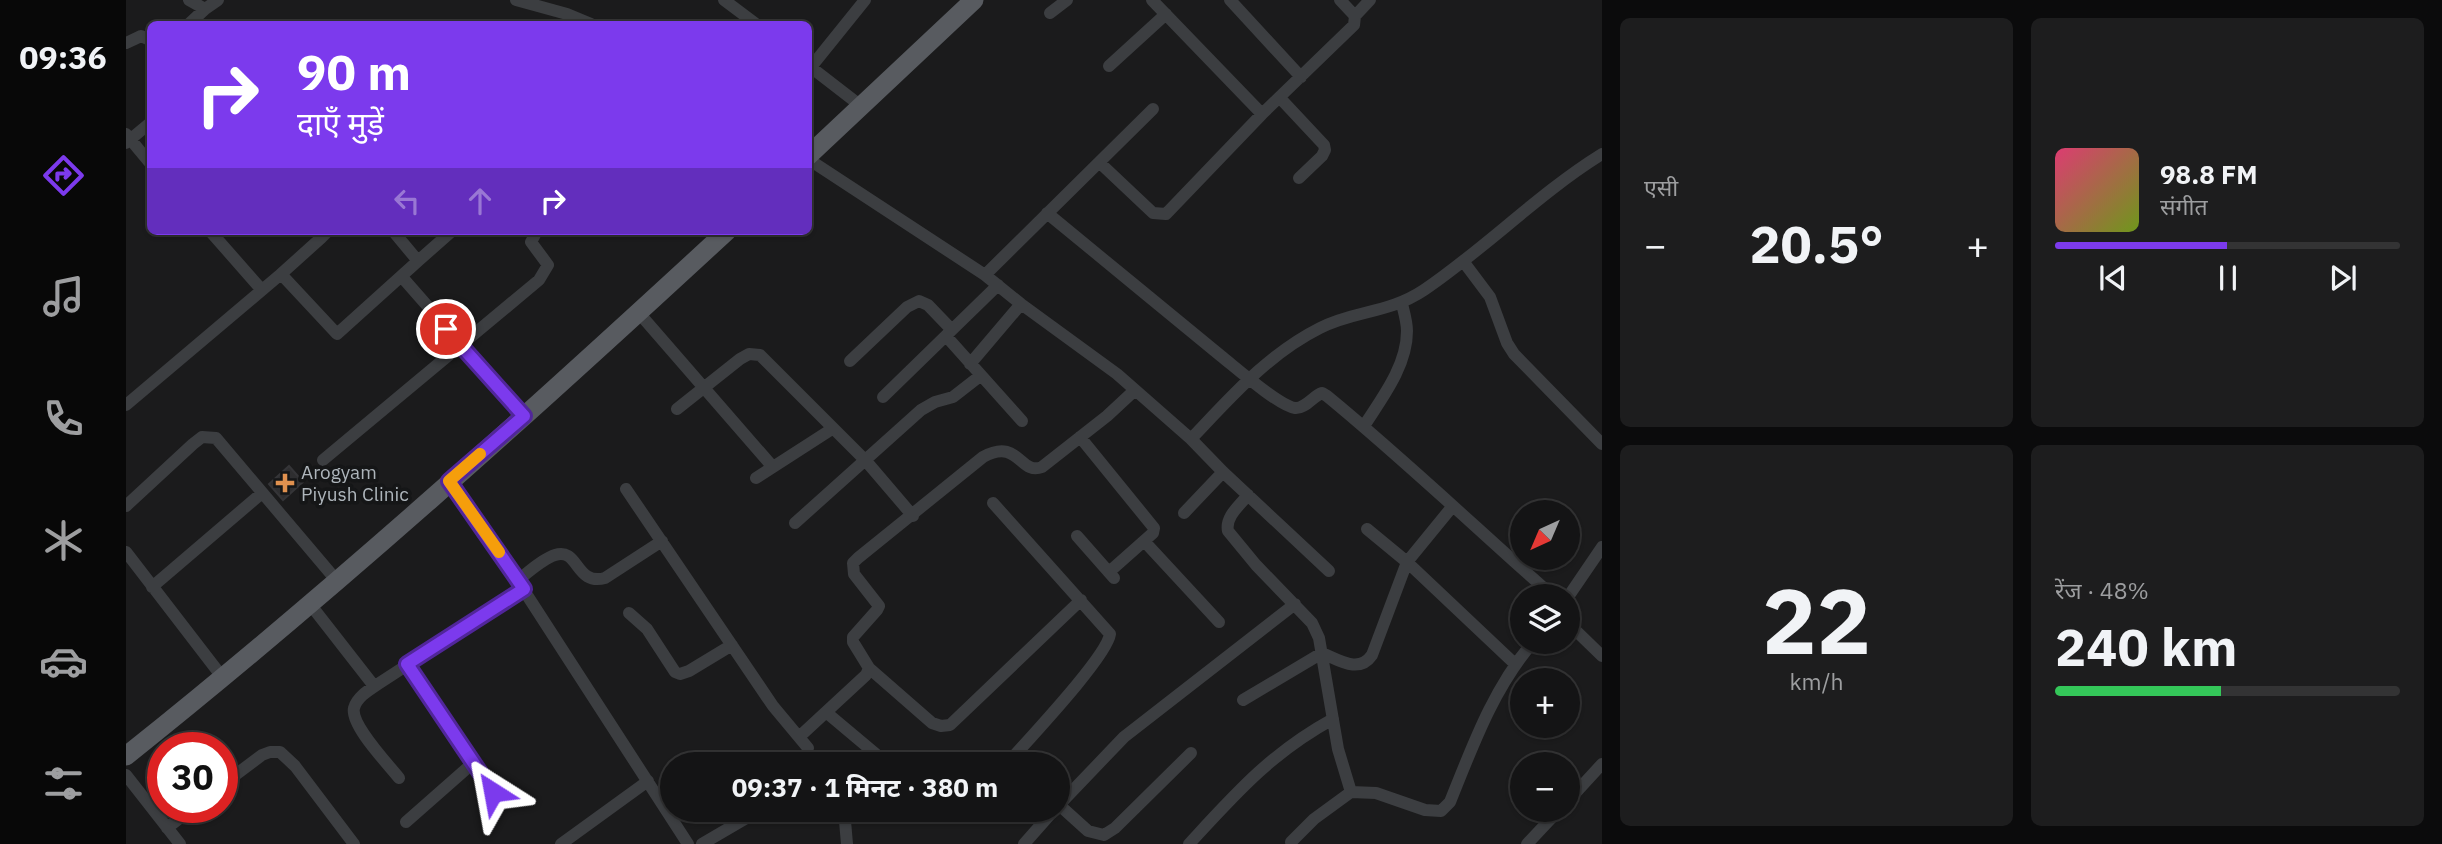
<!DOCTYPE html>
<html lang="hi">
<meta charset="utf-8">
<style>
:root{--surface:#141415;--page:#1d1d1e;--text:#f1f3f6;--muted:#9d9ea0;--line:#333334;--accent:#7c3aed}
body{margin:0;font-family:"IBM Plex Sans","Noto Sans Devanagari",sans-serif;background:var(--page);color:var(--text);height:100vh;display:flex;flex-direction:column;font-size:26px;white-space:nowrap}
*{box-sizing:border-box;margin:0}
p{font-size:23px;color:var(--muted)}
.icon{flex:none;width:38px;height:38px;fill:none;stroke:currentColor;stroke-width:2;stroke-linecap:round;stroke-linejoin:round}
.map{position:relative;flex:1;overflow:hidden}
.details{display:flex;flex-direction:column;gap:18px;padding:18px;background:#0b0b0c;width:840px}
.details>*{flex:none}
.top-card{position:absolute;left:21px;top:21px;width:665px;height:214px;border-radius:10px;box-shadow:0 2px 5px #0004,0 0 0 2px var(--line);background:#7c3aed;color:#fff;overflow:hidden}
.needle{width:46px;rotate:224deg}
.controls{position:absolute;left:1384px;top:500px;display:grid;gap:14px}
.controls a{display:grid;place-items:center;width:70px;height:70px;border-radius:50%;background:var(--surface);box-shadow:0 2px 5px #0004,0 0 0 2px var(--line);font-size:35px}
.speed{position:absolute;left:21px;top:732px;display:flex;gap:14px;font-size:35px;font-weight:700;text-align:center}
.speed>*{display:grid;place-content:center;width:91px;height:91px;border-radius:50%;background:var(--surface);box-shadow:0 2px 5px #0004,0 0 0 2px var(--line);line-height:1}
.speed .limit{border:10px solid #d22;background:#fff;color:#111}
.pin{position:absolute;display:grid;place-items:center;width:60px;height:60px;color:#fff;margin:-30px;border:4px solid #fff;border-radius:50%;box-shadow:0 2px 7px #0007}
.me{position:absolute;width:77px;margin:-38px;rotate:326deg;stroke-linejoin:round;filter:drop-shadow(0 0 5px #0008)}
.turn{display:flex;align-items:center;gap:24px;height:147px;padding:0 35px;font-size:32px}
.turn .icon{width:91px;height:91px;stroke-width:2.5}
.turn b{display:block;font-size:49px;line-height:60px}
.lanes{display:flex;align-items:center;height:66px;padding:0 35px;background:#0003;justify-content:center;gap:35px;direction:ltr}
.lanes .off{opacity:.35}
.big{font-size:52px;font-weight:700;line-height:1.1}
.details .tile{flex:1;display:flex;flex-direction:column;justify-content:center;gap:10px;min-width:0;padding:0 24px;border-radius:10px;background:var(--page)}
.details .dial{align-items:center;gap:0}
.dial b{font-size:91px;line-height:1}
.song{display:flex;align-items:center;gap:21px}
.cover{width:84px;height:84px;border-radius:10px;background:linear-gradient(135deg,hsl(340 70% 55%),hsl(80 70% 35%))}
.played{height:7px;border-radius:4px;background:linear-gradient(90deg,var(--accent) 50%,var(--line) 50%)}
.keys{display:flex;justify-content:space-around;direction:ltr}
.heat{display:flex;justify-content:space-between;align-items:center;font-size:38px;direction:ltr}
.charge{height:10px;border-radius:5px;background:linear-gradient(90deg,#34c759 48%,var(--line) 0)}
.details .tiles{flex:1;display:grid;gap:18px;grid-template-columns:repeat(2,1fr)}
.trip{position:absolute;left:534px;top:752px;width:410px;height:70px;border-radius:35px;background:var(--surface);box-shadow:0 2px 5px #0004,0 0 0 2px var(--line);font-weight:700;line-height:70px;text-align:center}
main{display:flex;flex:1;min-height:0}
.dock{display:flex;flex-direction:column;width:126px;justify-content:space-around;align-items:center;background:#080808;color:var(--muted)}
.dock .icon{width:49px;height:49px}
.dock .active{color:var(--accent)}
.dock b{font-size:32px;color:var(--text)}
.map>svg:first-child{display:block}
.building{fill:#2e2e30;stroke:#353538;stroke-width:2}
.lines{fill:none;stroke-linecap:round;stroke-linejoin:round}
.minor{stroke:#3c3e41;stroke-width:12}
.primary{stroke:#585b60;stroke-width:19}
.route-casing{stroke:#51269a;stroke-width:18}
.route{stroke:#7c3aed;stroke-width:12}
.slow{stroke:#f59e0b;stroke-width:12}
.poi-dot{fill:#e0914f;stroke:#151617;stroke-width:2.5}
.labels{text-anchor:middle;stroke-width:7;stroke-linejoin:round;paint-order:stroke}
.poi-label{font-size:19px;fill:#aeb5bb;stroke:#151617;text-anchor:start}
</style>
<main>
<nav class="dock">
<b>09:36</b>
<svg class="icon active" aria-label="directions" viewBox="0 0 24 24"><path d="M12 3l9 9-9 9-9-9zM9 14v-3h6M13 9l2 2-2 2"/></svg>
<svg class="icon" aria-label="music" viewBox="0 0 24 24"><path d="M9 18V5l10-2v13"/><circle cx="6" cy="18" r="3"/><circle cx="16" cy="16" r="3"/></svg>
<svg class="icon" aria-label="phone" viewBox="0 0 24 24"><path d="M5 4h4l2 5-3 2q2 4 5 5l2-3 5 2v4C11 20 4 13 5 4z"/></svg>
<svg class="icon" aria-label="climate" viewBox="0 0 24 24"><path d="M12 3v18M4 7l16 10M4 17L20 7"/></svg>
<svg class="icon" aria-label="car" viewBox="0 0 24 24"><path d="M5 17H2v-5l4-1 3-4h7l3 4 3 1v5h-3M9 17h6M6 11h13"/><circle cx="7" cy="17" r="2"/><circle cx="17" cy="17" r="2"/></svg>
<svg class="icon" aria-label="filters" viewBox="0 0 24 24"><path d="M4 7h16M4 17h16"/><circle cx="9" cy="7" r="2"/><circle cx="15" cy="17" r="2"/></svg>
</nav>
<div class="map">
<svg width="1476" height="844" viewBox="0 0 1476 844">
<rect width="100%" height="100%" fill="#1b1b1c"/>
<!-- building -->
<path class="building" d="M163,466L177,482L157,500L143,484Z"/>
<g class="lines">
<!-- minor -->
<path class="minor" d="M63,0L79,9L92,0
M390,0L441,14L465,24
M598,0L630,24
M1026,0L1136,114
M1104,0L1175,77
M924,13L941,0
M1229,16L1244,0
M63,24L79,9
M0,43L15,36L24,40
M682,65L735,106
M983,66L1040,14
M685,67L739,0
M1154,98L1198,145L1199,150L1196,156L1173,178
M0,134L24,163
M0,143L24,123
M682,159L859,275L895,304L991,374L1065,439L1097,472L1203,571
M974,163L1027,213L1040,214L1136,114L1228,25L1229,16L1214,0
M921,213C979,261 1037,308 1095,356C1109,367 1153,406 1169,408C1179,409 1187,396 1196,393L1201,396C1279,460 1352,530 1428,597
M84,231L135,289
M189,231L195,238L202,231
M292,261L326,231
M1337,261L1364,297L1381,343L1388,354L1476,444
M155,274L195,238
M859,275L1027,109
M276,277L398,416
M513,313L646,466
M820,336L896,421
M724,361L781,307L793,301L802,305L826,330
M844,364L895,304
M757,397L872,285
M0,405L155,274L211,334L292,261L267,231
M551,409L614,359L623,354L634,355L740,461L787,516
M1238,426C1256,398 1281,366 1281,331C1281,322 1278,312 1276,304
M954,437L1028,528L1027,533L983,572
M1065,439C1104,398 1142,354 1194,328C1229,310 1262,314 1298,290C1360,248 1413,193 1476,154
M197,460L413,280L422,265L405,242L411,231
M630,478L706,429
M323,481L379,561L562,844
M500,489L647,706L682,748
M1122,495C1113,506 1099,517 1102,531L1130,565L1186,623L1193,638L1212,749L1225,792
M867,503L984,634C981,657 899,743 880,765
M0,506L67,444L76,437L90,438L211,581
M1058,513L1097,472
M669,523L795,410L809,402L827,397L854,376
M1241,529L1281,562L1389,664
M951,536L988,578
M1018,541L1093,622
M0,552L97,678
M392,580C403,572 416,559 429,555C453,547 449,586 479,578L536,541
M26,587L136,493
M1442,597L1476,547
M184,604L248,686
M503,613L521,629L549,672L554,674L563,671L606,645
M1442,623L1476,656
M281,664L367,792
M743,668L806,723L815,726L824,725L955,600
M1117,700L1196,653C1213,660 1233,674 1246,655L1281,562L1326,507
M701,713L763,765
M673,737L740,675L743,668L727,642V637L751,610L753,606L728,574L727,563L732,558L857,457C893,437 894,476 916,467L981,416L1009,390
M0,775L54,844
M273,778C262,764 224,725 228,708C231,697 243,690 252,684L398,589
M96,785L136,755L144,752H154L169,766L228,844
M1442,801L1476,764
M931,803L962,831L978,835L989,828L1065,753
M931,807L998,737L1169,604
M719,821L721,844
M280,822L347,763
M41,828L68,807
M1165,842L1188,819L1225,792L1250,793L1299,810L1315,811L1324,802C1347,745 1367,689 1407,642
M435,844L522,781
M576,844L634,810
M898,844L928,810
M1063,844C1110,793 1145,753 1207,719
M1401,844L1433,810"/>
<!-- primary -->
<path class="primary" d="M682,156L848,0
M0,756C208,590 406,411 601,231"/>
</g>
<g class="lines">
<defs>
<path id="route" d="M320,329L398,416L323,481L398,589L281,664L367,792"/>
</defs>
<!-- route casing -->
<use href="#route" class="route-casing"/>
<!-- route -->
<use href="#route" class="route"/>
<!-- slow -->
<path class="slow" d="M354,454L323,481L373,552"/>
</g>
<!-- markers -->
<path class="poi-dot" d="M155.5 472.5h7v7h7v7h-7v7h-7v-7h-7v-7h7z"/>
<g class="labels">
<!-- poi labels -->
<g class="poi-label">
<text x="175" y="479">Arogyam<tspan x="175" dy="22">Piyush Clinic</tspan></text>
</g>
</g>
</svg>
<div class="controls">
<a><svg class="needle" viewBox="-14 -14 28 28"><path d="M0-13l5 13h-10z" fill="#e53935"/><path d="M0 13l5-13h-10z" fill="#9d9ea0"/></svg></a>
<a><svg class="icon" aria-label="layers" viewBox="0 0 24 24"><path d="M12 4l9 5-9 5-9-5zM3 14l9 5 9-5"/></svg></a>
<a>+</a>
<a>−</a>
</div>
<div class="speed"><div class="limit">30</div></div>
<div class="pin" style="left:320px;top:329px;background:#d93025"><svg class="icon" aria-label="arrive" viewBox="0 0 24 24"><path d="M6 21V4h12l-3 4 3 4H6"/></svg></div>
<svg class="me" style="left:367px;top:792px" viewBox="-20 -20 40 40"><path d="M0-17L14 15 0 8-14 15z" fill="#7c3aed" stroke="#fff" stroke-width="4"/></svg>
<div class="trip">09:37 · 1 मिनट · 380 m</div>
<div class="top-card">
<div class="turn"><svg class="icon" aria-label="right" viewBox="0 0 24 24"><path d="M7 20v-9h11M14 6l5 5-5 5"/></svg><div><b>90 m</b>दाएँ मुड़ें</div></div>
<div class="lanes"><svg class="icon off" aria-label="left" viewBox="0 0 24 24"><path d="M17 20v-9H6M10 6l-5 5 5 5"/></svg><svg class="icon off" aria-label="ahead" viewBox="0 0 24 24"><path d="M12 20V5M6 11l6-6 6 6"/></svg><svg class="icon" aria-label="right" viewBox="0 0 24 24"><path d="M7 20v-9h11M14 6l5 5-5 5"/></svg></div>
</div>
</div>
<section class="details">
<div class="tiles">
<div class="tile"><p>एसी</p>
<div class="heat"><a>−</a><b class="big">20.5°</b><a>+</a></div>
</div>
<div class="tile">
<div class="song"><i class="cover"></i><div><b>98.8 FM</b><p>संगीत</p></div></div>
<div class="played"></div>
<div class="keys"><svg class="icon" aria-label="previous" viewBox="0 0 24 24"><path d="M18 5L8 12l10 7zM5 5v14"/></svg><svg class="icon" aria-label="pause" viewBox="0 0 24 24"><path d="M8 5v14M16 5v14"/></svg><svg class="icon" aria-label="next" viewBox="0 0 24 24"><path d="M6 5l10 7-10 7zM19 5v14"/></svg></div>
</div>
<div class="tile dial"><b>22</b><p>km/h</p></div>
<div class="tile"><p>रेंज · 48%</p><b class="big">240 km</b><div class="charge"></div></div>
</div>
</section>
</main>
